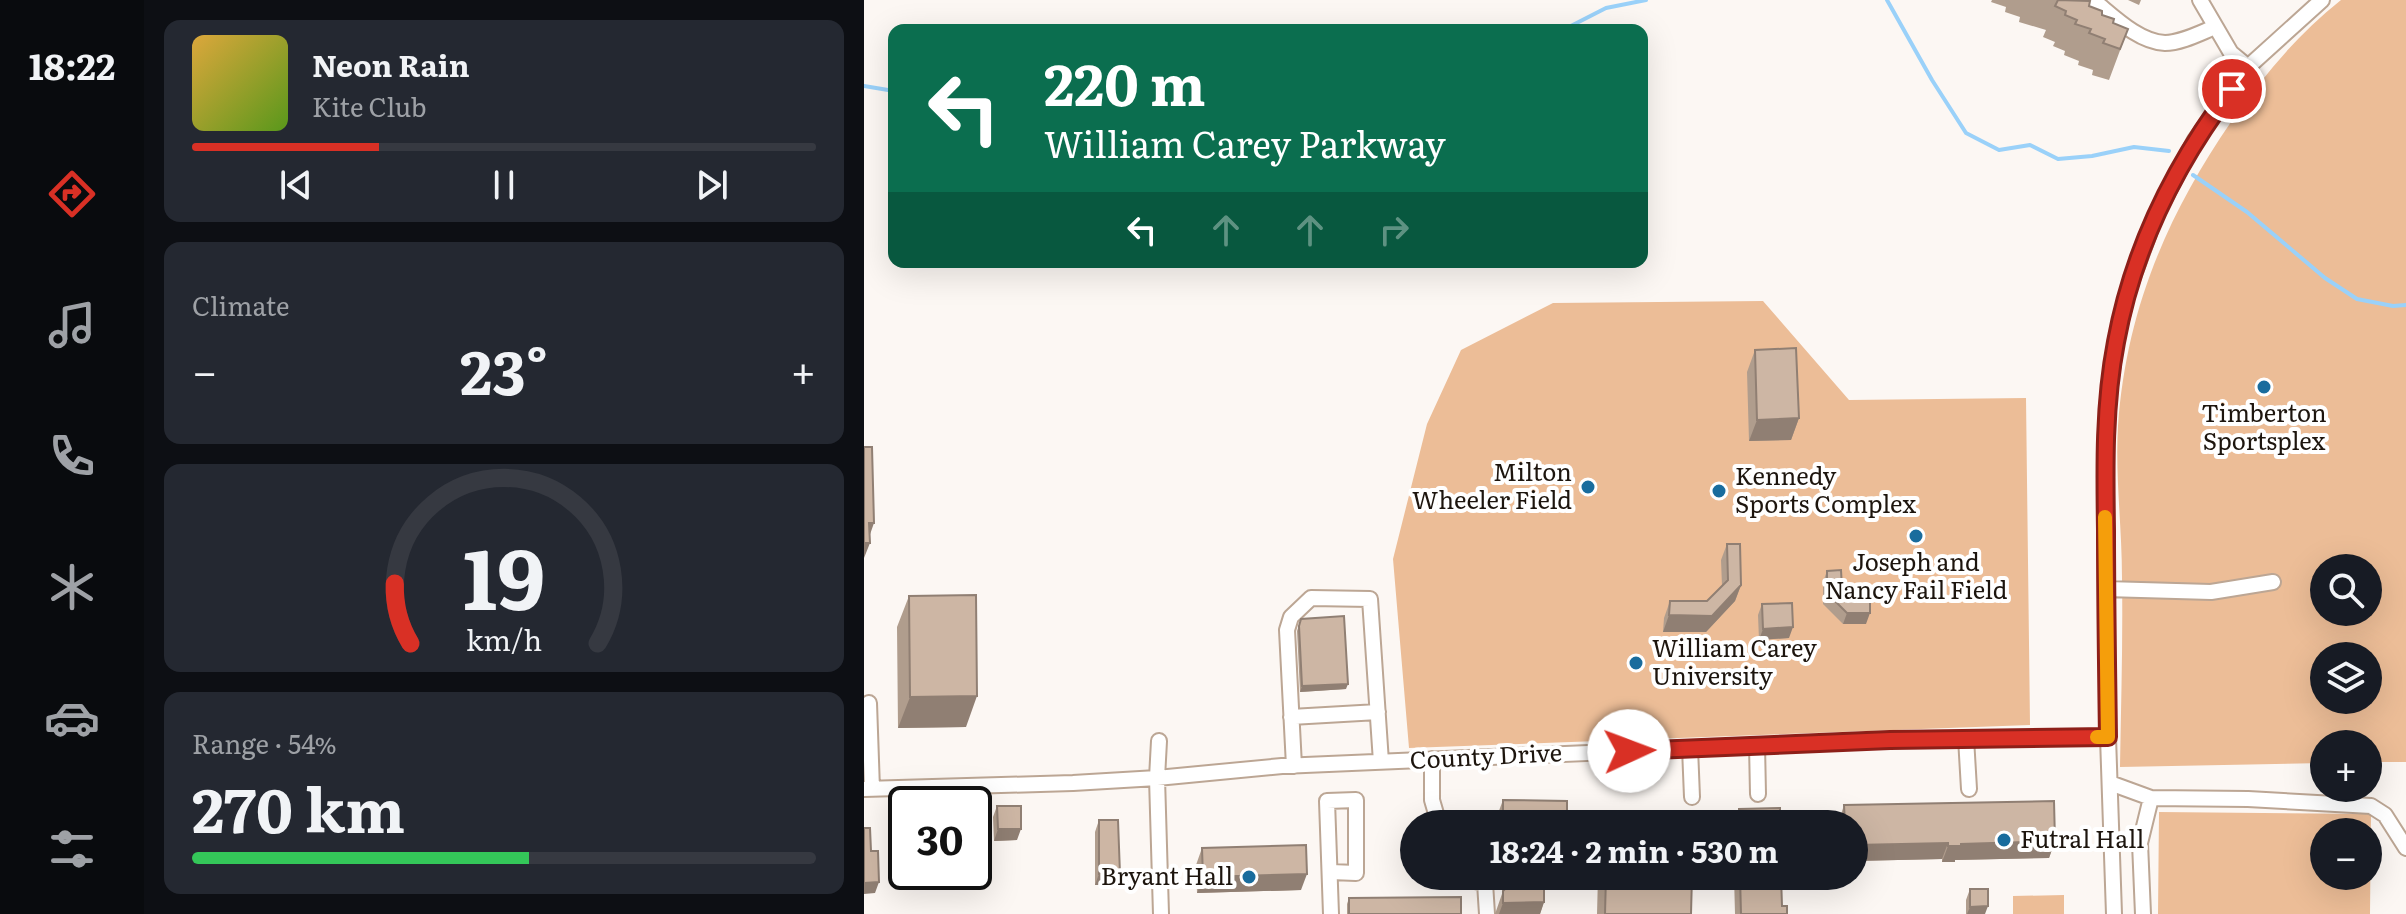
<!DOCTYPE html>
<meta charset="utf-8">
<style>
:root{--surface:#171b24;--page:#242831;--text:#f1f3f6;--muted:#9ea1a6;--line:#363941;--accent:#d93025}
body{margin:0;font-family:Literata,serif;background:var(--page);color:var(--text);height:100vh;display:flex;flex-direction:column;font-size:30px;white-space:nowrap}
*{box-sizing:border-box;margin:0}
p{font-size:26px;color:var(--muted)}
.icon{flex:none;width:44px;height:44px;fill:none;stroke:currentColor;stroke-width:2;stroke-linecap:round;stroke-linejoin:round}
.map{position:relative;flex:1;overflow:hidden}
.drawer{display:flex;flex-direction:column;gap:20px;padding:20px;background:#0d0f14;width:720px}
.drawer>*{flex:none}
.guide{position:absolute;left:24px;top:24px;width:760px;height:244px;border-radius:16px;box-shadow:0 8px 32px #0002;background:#0b6e4f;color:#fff;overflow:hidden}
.controls{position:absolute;left:1446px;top:554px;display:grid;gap:16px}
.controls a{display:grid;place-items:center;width:72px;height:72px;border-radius:50%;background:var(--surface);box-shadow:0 8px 32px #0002;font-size:40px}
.speed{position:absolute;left:24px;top:786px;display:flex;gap:16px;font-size:40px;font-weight:700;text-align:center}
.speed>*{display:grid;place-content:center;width:104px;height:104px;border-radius:50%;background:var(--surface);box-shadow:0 8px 32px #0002;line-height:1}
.speed .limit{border:4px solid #111;border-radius:12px;background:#fff;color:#111}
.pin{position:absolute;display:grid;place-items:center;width:68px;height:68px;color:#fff;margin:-34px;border:4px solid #fff;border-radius:50%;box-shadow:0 2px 8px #0007}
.me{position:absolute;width:88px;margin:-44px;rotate:88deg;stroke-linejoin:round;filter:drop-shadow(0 0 6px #0008)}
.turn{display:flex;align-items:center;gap:28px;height:168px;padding:0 24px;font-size:36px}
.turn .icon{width:104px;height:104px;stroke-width:2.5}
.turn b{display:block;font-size:56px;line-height:68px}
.lanes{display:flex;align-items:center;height:76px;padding:0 24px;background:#0003;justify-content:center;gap:40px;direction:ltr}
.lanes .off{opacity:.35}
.big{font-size:60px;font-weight:700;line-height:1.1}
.drawer .widget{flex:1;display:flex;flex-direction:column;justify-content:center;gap:12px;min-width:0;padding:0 28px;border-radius:16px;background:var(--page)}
.drawer .dial{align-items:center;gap:0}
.dial svg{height:208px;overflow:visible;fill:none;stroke:var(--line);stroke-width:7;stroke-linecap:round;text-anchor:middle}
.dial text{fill:var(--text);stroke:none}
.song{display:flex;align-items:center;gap:24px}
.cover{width:96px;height:96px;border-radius:12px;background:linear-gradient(135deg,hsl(40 70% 55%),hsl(90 70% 35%))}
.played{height:8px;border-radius:4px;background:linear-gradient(90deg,var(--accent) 30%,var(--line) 30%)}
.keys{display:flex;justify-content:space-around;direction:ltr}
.heat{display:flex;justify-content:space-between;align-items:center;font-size:44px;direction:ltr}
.charge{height:12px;border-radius:6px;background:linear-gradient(90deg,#34c759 54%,var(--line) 0)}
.trip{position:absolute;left:536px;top:810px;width:468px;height:80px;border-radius:40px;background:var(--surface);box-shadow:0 8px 32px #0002;font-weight:700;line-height:80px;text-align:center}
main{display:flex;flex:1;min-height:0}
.tabs{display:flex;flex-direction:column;width:144px;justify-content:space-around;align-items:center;background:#090b0e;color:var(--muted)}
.tabs .icon{width:56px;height:56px}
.tabs .selected{color:var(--accent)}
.tabs b{font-size:36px;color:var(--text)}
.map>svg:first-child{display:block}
.green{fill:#ecbd97;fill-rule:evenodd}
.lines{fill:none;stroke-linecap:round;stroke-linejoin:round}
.stream{stroke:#9ad1f9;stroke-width:4}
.minor-casing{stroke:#bca694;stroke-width:18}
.minor{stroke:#fff;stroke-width:14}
.wall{fill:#b09d8d}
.shaded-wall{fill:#907f73}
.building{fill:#cdb6a4;stroke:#907f73;stroke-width:2}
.route-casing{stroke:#8d1f18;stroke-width:20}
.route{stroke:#d93025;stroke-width:14}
.slow{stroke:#f59e0b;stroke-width:14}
.poi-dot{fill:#196c9d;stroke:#fff;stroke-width:3}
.labels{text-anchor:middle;stroke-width:8;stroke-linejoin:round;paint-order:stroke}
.poi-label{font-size:24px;fill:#1d150e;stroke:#fff;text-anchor:start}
.street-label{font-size:24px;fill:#1d150e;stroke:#fff}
</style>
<main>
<nav class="tabs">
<b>18:22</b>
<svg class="icon selected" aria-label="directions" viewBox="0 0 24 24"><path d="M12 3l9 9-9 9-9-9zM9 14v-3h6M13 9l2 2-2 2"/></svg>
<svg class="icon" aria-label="music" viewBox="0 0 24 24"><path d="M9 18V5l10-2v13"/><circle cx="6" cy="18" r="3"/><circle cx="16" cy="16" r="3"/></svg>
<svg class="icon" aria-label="phone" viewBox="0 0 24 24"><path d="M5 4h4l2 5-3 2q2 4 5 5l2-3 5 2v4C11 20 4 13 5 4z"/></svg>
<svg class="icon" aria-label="climate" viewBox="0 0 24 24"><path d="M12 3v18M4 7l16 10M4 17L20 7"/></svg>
<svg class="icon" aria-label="car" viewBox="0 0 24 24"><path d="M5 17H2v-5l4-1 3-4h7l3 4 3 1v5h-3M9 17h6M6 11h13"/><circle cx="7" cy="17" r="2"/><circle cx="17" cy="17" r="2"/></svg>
<svg class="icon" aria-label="filters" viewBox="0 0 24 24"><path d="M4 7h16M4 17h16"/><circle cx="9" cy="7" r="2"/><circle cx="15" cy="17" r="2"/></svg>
</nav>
<section class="drawer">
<div class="widget">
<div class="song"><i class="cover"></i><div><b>Neon Rain</b><p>Kite Club</p></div></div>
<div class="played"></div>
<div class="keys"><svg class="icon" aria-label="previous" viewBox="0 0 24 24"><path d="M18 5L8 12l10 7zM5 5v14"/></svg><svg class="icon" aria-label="pause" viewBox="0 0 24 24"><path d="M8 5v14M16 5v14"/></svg><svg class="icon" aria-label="next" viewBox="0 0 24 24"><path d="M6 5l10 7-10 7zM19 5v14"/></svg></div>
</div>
<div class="widget"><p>Climate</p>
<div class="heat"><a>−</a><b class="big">23°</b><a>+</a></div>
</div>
<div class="widget dial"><svg viewBox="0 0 100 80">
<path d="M14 69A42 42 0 1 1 86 69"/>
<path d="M14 69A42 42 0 0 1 8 46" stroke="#d93025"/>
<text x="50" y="56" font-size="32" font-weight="700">19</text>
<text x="50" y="72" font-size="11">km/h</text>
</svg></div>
<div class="widget"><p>Range · 54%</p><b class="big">270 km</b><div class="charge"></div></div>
</section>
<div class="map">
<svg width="1542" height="914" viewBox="0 0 1542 914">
<rect width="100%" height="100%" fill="#fcf7f3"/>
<!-- green -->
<path class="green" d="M1477,0H1542V762H1504V744H1460V763L1256,767C1257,704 1259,641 1258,578C1258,527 1251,476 1254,426C1262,311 1303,215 1367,122C1399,76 1433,35 1477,0ZM1460,568H1504V612H1460ZM1460,656H1504V700H1460Z
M899,301L985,400L1162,398L1166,725L545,748L529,559L563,424L597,350L689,303Z
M1295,812L1507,814L1506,914H1294ZM1460,832H1504V876H1460Z
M1200,895V914H1149V896Z"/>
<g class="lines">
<!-- stream -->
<path class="stream" d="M1023,0L1068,80L1102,133L1135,150L1166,145L1194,159L1228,156L1270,147L1305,151
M699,30L742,8L782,0
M0,86L30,91
M1329,175L1383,212L1461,278L1493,299L1529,306L1542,305"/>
<defs>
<path id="minor" d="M1229,0C1248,15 1274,42 1301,43C1317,43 1336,33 1351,27
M1336,0L1367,53L1384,67
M1242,589L1347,592L1409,582
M5,703L8,789
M427,717L514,712
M1102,738L1105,789
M295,741L293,778L297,914
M893,745L894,794
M826,748L828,797
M568,759V800L575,824
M430,766L423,630L427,617L447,598L506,599L517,762
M1246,783L1287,798L1384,799L1507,806L1521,815L1542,848
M0,789L209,783L293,778L418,766L1026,740L1244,737
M467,872L492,873V800L463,801L467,914
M583,876L621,883L623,914
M1250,914L1244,737L1241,458L1244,398L1252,342L1264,291L1291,217L1331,140L1384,67L1458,0
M1279,914L1276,843L1287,798"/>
</defs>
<!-- minor casing -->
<use href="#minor" class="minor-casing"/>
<!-- minor -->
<use href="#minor" class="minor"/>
</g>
<!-- wall -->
<path class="wall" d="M1128,0H1219L1225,6L1249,23L1264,29L1245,80L1228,75L1229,70L1214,65L1215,61L1200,55L1201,51L1189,46L1191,42L1179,37L1182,30L1155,22L1156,17L1141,12L1142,7L1127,2Z
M1264,0H1277L1275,5Z
M891,350L935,418L927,440L885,441L883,372Z
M863,544L877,585L871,601L842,632H799L800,618L806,601H843L858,586L857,560Z
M963,571L989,600L1002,624H979L959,604V582Z
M45,596L102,727L34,728L33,627Z
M898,604L925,638L895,640L894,615Z
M437,619L482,689L436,692L433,631Z
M639,800L703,824H630Z
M980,805L1191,841L1185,858L1091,860V862H1078V859L990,861V824H974Z
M133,806L153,840L130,841L129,817Z
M875,809L916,824H870Z
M235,820L256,874L252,885H231V832Z
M338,848L437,890L333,893L332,865Z
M734,876H828L827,914H733Z
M870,876H917L918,906L923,914H871Z
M1106,889L1121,914H1102V900Z
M639,891L680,902L676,914H631Z
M485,898L597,914H483V904Z"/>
<!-- shaded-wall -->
<path class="shaded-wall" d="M935,418L927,440L885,441L893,420Z
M5,523H10L3,543H6L0,558V538Z
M877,585L871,601L842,632H799L805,615L848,616Z
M983,613H1006L1002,624H979Z
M929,627L925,638L895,640L899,629Z
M484,684L482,689L436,692L438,686Z
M113,696L102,727L34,728L46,697Z
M134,829H157L153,840L130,841Z
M1191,841L1185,858L1091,860V862H1078L1084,846L1097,844Z
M1084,843L1078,859L990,861V845Z
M235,874H256L252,885H231Z
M443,874L437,890L333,893L339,877Z
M631,876H694L692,880L630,879Z
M15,882L11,893L0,894V883Z
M680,902L676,914H635L639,903Z
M1124,906L1121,914H1103L1106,907Z"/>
<!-- building -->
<path class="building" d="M1194,0L1226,1L1225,6L1238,11V15L1250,19L1249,23L1264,29L1256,49L1239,43L1241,39L1225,33L1227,29L1211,24L1213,20L1201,15L1202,11L1191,6Z
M932,348L935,418L893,420L891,350Z
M0,447H8L10,523H5L6,543H0Z
M863,544H876L877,585L848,616L805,615L806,601H843L864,580Z
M977,570L978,588L989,600H1006V613H983L963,593V571Z
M112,595L113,696L46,697L45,596Z
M928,603L929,627L899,629L898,604Z
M480,616L484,684L438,686L435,626L437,619Z
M639,800L703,801V824H635V812H639Z
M1190,801L1191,841L1097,844V846H1084V843L990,845V824H981L980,805Z
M133,806H157V829H134Z
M916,808V824H875V809Z
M777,814L821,815V824H777Z
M235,820H254L256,874H235Z
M0,828H6L7,851H14L15,882L0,883Z
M442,845L443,874L339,877L338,848Z
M742,876H828L827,914H741Z
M876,876H917L918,906H923V914H877Z
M644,886H680V902L639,903V891Z
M1106,889H1124V906L1106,907Z
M597,897V914H485V898Z"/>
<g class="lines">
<defs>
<path id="route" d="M765,751L1026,740L1244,737C1243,668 1242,599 1242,530C1241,467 1240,404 1252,342C1269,249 1312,163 1368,89"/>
</defs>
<!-- route casing -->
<use href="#route" class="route-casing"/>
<!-- route -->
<use href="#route" class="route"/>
<!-- slow -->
<path class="slow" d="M1233,737H1244L1241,517"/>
</g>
<!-- markers -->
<g class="poi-dot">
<circle cx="1400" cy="387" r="8"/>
<circle cx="724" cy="487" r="8"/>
<circle cx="855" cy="491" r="8"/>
<circle cx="1052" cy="536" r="8"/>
<circle cx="772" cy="663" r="8"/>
<circle cx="1140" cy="840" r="8"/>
<circle cx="385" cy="877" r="8"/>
</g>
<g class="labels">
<!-- poi labels -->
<g class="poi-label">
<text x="1400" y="422" text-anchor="middle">Timberton<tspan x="1400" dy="28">Sportsplex</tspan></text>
<text x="708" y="481" text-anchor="end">Milton<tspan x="708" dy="28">Wheeler Field</tspan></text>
<text x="871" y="485">Kennedy<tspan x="871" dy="28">Sports Complex</tspan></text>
<text x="1052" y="571" text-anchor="middle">Joseph and<tspan x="1052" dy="28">Nancy Fail Field</tspan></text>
<text x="788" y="657">William Carey<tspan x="788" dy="28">University</tspan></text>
<text x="1156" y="848">Futral Hall</text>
<text x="369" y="885" text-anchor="end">Bryant Hall</text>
</g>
<!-- street labels -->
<g class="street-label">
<text transform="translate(622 757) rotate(-3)" y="8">County Drive</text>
</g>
</g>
</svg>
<div class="controls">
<a><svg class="icon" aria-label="search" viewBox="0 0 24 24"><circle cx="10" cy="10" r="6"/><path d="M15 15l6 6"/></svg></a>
<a><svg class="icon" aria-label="layers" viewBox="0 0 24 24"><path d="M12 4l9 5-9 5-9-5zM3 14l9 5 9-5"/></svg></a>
<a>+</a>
<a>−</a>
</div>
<div class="speed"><div class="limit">30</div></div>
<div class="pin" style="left:1368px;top:89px;background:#d93025"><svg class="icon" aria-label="arrive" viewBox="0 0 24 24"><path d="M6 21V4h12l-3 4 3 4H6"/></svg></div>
<svg class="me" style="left:765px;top:751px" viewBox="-20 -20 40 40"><circle r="19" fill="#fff"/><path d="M0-13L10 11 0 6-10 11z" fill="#d93025"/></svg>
<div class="trip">18:24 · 2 min · 530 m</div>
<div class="guide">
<div class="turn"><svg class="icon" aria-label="left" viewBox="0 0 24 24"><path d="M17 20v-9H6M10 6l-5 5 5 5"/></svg><div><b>220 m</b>William Carey Parkway</div></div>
<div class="lanes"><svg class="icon" aria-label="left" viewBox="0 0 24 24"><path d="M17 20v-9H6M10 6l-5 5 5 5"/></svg><svg class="icon off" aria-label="ahead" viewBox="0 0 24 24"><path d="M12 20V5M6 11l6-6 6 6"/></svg><svg class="icon off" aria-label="ahead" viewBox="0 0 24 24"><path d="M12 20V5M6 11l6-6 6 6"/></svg><svg class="icon off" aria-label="right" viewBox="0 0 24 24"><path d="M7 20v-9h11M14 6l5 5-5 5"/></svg></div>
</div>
</div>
</main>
